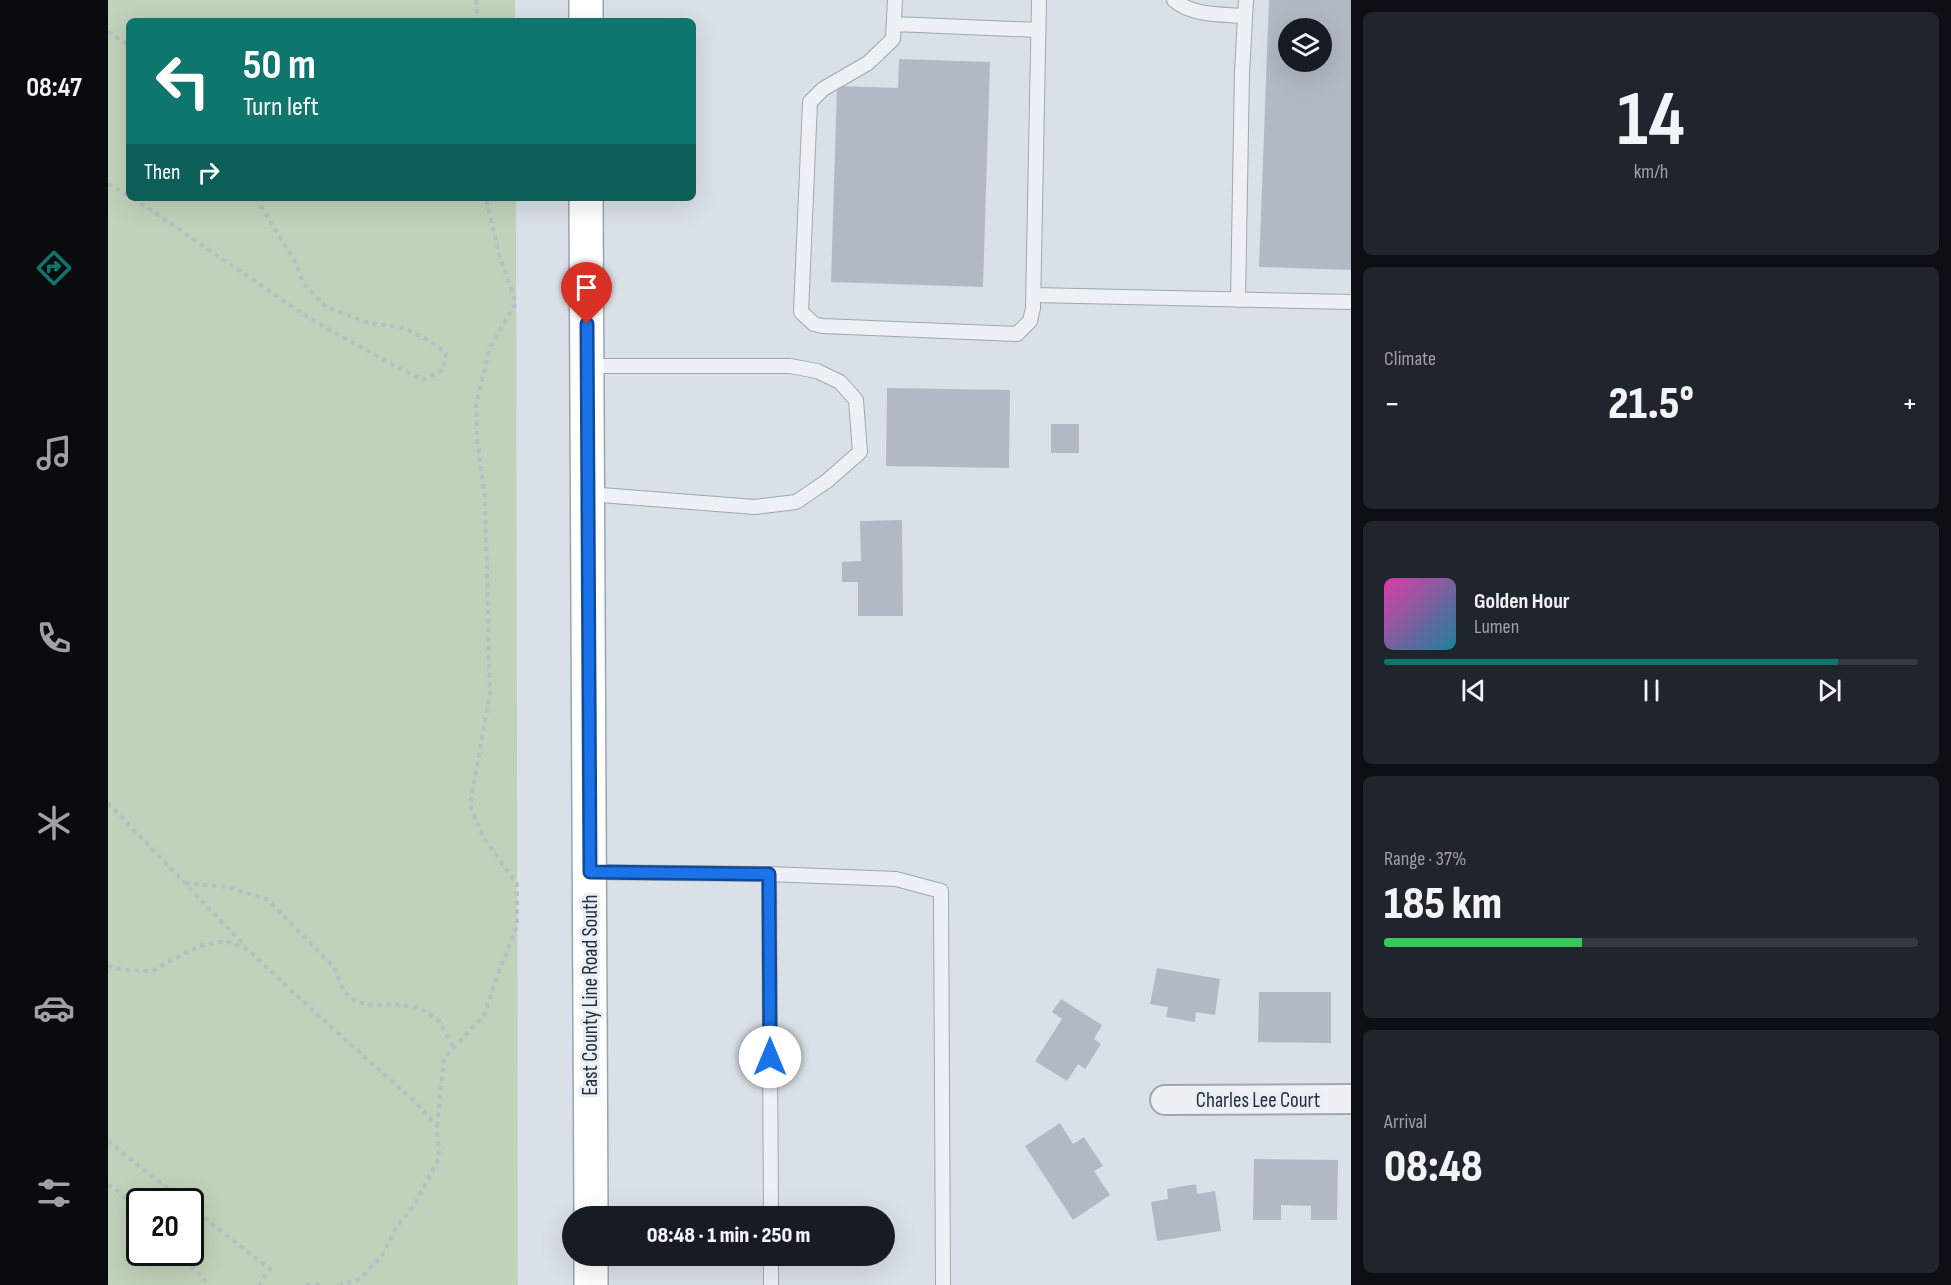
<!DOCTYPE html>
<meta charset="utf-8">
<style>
:root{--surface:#171b24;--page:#20242c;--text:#f1f3f6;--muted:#9ea1a6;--line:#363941;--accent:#0f766e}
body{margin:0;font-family:"Sofia Sans Condensed",sans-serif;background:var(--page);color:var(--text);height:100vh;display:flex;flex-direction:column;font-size:22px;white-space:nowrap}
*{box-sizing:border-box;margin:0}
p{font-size:20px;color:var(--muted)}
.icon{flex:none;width:33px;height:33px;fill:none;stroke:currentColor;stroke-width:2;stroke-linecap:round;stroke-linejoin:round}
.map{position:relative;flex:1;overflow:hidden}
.side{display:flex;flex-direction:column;gap:12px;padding:12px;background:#0d0f14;width:600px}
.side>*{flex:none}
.guide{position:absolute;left:18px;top:18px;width:570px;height:183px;border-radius:9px;box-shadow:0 6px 24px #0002;background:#0f766e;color:#fff;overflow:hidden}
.controls{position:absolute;left:1170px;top:18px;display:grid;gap:12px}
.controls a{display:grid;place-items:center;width:54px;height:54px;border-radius:50%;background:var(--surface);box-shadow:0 6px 24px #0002;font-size:30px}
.speed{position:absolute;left:18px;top:1188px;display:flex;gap:12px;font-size:30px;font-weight:700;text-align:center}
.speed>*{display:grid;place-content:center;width:78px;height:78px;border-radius:50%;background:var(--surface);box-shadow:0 6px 24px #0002;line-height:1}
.speed .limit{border:3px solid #111;border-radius:9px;background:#fff;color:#111}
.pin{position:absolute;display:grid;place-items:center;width:51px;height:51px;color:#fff;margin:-62px -26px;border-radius:50% 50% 50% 0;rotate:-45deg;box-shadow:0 0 6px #0007}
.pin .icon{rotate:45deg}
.me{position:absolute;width:66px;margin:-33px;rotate:0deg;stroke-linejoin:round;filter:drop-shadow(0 0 4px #0008)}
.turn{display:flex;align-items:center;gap:21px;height:126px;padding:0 18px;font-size:27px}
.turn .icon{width:78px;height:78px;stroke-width:2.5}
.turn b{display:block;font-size:42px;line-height:51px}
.then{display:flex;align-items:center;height:57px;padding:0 18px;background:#0003;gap:12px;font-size:22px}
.big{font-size:45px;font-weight:800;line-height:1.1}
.side .card{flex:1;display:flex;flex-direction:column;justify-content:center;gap:9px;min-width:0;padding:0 21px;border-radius:9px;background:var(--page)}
.side .dial{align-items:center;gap:0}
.dial b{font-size:78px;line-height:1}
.song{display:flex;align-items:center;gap:18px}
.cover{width:72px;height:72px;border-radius:9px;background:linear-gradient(135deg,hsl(320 70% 55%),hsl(190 70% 35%))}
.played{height:6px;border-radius:3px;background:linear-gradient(90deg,var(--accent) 85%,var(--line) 85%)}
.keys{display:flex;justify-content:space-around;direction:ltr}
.heat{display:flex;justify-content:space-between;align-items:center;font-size:33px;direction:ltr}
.charge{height:9px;border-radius:4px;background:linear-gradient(90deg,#34c759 37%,var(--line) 0)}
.trip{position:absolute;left:454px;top:1206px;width:333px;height:60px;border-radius:30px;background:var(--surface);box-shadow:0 6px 24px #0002;font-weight:800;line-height:60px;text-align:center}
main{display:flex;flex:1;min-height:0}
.tabs{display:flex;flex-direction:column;width:108px;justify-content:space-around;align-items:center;background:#090b0e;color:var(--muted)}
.tabs .icon{width:42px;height:42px}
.tabs .current{color:var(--accent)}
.tabs b{font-size:27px;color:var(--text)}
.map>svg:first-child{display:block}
.green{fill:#c1d2ba;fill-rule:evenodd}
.building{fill:#b1b9c4;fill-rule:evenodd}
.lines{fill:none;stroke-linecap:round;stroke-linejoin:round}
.service-casing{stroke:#9fa7b1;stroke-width:16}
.minor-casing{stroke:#9fa7b1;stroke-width:32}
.primary-casing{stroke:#98a4b4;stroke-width:36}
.path{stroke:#b8bec5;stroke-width:4;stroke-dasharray:4.5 4.5;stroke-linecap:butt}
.service{stroke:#edf0f5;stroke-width:14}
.minor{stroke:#edf0f5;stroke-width:28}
.primary{stroke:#fff;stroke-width:33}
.route-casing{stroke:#114b97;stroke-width:15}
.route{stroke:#1a73e8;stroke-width:10}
.labels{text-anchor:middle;stroke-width:6;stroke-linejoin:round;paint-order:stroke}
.street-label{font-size:21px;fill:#232e3e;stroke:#e9eef5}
</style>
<main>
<nav class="tabs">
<b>08:47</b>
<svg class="icon current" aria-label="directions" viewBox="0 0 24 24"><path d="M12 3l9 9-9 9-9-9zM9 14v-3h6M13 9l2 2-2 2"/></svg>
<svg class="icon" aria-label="music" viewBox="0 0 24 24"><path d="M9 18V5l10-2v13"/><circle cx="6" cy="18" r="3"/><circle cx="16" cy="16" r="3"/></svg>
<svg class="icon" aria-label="phone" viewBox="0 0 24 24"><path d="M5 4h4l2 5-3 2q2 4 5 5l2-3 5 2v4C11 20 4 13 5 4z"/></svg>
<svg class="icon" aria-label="climate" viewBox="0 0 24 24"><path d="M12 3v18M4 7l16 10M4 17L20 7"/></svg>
<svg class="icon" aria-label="car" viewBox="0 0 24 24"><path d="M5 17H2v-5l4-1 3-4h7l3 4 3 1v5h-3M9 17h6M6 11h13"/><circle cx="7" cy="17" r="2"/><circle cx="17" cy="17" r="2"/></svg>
<svg class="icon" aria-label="filters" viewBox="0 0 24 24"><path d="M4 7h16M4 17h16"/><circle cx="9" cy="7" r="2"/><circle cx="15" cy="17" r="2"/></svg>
</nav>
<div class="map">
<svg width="1243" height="1285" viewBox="0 0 1243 1285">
<rect width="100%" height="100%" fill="#dae0e7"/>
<!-- green -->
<path class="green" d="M0,0H407V21H21V198H408L410,1285H0ZM32,1202H82V1252H32Z"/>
<!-- building -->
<path class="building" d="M1161,0H1243V270L1151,267ZM1180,28H1214V62H1180Z
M791,59L882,62L875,287L723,282L729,86L790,88Z
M779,388L902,390L901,468L778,466Z
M943,424H971V453H943Z
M794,520L795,616H750V582H734V562L753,561L752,521Z
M1049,968L1112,979L1107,1015L1088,1012L1087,1022L1058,1017L1060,1007L1042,1004Z
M1151,992H1223V1043L1150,1042Z
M953,999L994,1025L986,1039L993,1044L977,1069L970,1064L959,1081L927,1061L954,1019L944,1012Z
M952,1123L965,1144L976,1137L995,1166L986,1171L1002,1195L965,1220L917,1146Z
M1146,1159L1230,1160L1229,1220H1203V1206L1173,1205V1220H1145Z
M1088,1184L1089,1194L1107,1191L1113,1231L1049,1241L1043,1202L1060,1199L1059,1189Z"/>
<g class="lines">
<defs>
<path id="service" d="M787,0L785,39L760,63L715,89L702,102L693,312L706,324L714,326L909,334L922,321L925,308L931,0
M1066,0C1084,16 1114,14 1137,16
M786,24L930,30
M926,295L1243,302
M1130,300L1134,72L1138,0
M479,366H682L709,371L732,382L748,400L752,452L719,481L688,502L647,507L480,494
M481,872L661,874L663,1216
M661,874L788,879L833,891L835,1285
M663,1256V1285"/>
<path id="minor" d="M1057,1100L1243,1099"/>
<path id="primary" d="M478,0V21
M478,198L483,1216
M483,1256V1285"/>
</defs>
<!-- service casing -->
<use href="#service" class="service-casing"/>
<!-- minor casing -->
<use href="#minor" class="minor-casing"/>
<!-- primary casing -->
<use href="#primary" class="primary-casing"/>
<!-- path -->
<path class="path" d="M368,0L370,21
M0,32L21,45
M0,184L21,196
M25,198L201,318L285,365L315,380L335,370L338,353L320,340L297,328L261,323L218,307L196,284L187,262L148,198
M0,803L137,946
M77,883L120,887L160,900L225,966L236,991L248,1002L266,1005L287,1004L312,1008L331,1021L345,1048
M0,966L15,970L44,971L91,946L118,941L139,949L211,1016L308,1103L329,1126L331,1158L306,1206L289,1226L273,1257L251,1279L232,1285
M329,1126L336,1058L376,1015L390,974L409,926V884L375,837L362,805L382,693L377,498L369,439L368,405L382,347L408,303L391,254L378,198
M0,1141L76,1202
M0,1185L8,1189L32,1214
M82,1207L162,1269L151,1285
M71,1252L101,1285
M198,1285H213"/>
<!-- service -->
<use href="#service" class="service"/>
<!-- minor -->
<use href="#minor" class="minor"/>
<!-- primary -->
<use href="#primary" class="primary"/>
</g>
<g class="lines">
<defs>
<path id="route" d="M479,324L482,872L661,874L662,1057"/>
</defs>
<!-- route casing -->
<use href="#route" class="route-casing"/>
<!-- route -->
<use href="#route" class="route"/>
</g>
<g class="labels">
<!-- street labels -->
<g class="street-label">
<text transform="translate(482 995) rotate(-90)" y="7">East County Line Road South</text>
<text x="1150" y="1107">Charles Lee Court</text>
</g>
</g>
</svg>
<div class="controls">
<a><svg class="icon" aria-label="layers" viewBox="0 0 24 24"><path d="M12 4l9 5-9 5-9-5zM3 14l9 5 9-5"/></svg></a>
</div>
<div class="speed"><div class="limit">20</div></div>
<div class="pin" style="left:479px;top:324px;background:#d93025"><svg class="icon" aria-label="arrive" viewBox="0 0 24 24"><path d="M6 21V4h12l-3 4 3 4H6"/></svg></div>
<svg class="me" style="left:662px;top:1057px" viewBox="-20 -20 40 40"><circle r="19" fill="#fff"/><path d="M0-13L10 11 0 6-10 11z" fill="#1a73e8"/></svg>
<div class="trip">08:48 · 1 min · 250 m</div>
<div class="guide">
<div class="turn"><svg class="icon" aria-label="left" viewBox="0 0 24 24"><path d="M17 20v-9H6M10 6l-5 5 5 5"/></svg><div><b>50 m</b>Turn left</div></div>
<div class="then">Then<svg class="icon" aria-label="right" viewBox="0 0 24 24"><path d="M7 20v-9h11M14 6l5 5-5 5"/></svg></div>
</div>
</div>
<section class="side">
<div class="card dial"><b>14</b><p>km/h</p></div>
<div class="card"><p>Climate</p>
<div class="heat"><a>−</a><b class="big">21.5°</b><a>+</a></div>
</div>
<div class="card">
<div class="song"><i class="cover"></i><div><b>Golden Hour</b><p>Lumen</p></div></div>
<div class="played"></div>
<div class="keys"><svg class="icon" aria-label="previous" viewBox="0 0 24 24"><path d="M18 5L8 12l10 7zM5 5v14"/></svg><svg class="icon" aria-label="pause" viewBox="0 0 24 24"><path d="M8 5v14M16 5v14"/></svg><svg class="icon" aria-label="next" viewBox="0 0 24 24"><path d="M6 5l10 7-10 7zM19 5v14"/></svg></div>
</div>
<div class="card"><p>Range · 37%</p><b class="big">185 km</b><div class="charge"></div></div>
<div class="card"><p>Arrival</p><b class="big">08:48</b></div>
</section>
</main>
